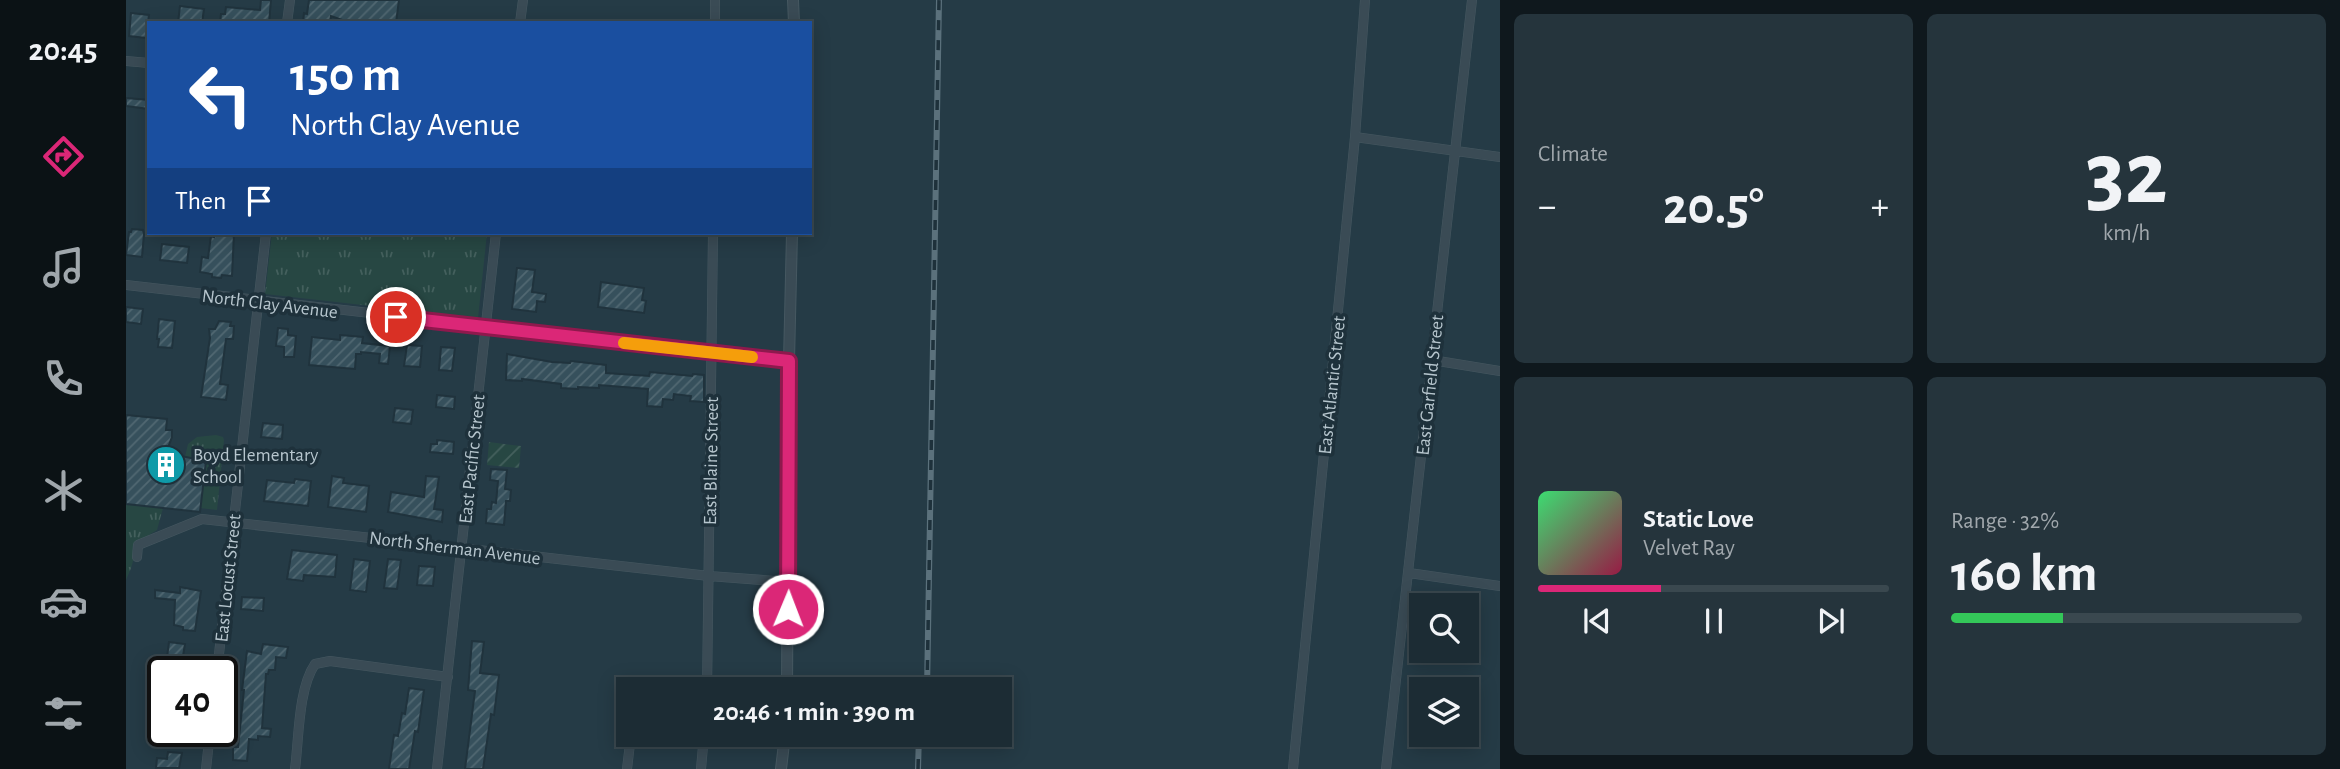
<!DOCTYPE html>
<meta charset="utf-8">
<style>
:root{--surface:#1c2c34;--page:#25343c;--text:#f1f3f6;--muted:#a0a7ac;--line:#3a484f;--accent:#db2777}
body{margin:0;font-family:"Alegreya Sans",sans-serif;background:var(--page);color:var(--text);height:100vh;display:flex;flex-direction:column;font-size:26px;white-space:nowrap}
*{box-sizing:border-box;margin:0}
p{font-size:23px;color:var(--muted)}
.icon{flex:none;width:38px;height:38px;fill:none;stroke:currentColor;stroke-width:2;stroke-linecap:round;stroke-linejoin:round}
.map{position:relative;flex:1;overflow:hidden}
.drawer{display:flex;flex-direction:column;gap:14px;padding:14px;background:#0f181d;width:840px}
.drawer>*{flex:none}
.top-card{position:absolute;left:21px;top:21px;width:665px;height:214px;border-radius:0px;box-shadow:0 4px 18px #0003,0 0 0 2px var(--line);background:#1a4fa0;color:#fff;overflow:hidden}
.fabs{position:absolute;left:1283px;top:593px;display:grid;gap:14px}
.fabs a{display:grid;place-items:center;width:70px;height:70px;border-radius:0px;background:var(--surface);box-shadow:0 4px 18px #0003,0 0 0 2px var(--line);font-size:35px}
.speed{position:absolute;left:21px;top:656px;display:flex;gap:14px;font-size:35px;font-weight:700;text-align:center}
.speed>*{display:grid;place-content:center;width:91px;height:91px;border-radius:50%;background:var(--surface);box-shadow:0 4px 18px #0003,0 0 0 2px var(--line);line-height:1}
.speed .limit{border:4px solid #111;border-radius:10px;background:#fff;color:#111}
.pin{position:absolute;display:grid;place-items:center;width:60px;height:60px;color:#fff;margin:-30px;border:4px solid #fff;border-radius:50%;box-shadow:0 2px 7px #0007}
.me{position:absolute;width:77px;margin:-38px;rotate:1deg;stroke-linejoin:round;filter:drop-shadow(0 0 5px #0008)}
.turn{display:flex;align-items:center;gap:24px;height:147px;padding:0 28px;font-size:32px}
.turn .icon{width:91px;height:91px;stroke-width:2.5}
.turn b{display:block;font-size:49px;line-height:60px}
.then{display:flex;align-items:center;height:66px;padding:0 28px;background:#0003;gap:14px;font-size:26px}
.big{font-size:52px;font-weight:600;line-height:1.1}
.drawer .widget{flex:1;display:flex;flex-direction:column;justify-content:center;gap:10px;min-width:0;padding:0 24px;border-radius:10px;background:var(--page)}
.drawer .dial{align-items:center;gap:0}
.dial b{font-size:91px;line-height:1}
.song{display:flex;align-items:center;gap:21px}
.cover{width:84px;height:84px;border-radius:10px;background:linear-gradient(135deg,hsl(140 70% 55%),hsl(340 70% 35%))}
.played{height:7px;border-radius:4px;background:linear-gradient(90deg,var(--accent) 35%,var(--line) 35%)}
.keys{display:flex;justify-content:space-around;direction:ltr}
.heat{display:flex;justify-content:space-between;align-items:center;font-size:38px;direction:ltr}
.charge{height:10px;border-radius:5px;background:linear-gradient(90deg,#34c759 32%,var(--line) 0)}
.drawer .tiles{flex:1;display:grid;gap:14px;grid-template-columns:repeat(2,1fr)}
.trip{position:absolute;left:490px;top:677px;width:396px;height:70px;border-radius:0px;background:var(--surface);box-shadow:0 4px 18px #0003,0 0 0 2px var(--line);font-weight:600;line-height:70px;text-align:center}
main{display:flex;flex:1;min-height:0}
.dock{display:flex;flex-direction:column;width:126px;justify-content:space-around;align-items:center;background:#0b1215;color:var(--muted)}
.dock .icon{width:49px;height:49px}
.dock .current{color:var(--accent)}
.dock b{font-size:32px;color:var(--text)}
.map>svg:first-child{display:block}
.park{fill:url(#park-tufts)}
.garden{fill:url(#garden-furrows)}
.building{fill:url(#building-hatch);stroke:#20333d;stroke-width:2}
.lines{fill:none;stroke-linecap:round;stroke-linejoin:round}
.minor-casing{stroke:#465861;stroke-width:10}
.tertiary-casing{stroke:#465861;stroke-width:12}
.minor{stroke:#3a4b55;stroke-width:9}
.tertiary{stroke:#3a4b55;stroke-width:10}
.rail-casing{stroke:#5b717c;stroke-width:6}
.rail{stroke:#1e313b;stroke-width:3.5;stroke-dasharray:10;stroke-linecap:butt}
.route-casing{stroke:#8e194d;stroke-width:18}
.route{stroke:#db2777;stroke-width:12}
.slow{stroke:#f59e0b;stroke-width:12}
.labels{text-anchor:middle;stroke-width:7;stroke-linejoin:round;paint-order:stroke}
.street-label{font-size:19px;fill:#b7c6ce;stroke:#1e313b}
.poi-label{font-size:19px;fill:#b7c6ce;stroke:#1e313b;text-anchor:start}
</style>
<main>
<nav class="dock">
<b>20:45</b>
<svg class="icon current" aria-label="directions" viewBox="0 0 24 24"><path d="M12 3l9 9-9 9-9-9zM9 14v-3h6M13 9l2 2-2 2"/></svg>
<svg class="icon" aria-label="music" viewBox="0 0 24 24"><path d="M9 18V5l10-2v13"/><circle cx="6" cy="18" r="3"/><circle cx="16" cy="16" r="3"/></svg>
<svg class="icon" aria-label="phone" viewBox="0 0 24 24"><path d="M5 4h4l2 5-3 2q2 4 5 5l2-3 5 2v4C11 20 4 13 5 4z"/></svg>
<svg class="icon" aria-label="climate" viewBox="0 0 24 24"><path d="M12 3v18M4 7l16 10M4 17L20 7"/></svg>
<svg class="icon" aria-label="car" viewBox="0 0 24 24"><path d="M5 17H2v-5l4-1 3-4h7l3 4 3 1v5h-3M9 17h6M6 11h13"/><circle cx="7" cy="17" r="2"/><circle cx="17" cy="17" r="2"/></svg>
<svg class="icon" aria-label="filters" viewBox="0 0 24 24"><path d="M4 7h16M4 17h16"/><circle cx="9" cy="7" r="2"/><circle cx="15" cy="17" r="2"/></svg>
</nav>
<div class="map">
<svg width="1374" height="769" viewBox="0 0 1374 769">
<defs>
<pattern id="park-tufts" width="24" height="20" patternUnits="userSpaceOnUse" patternTransform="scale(1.75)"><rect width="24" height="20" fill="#274743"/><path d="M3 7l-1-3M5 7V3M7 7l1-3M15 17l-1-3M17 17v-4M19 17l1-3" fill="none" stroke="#44605d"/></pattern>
<pattern id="garden-furrows" width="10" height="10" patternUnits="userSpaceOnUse" patternTransform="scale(1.75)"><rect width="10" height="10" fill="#274743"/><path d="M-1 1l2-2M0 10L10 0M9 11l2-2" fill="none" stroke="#44605d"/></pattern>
<pattern id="building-hatch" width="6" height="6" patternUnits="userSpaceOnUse" patternTransform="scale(1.75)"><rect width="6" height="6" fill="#36505c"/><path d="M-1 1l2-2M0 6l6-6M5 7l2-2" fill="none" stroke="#516872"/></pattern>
</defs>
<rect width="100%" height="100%" fill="#253b46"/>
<!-- park -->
<path class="park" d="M146,233H361L352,318L139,294Z
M90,435L97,437L98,440L91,510L74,508L80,462L59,457L62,444L71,437Z
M0,504L37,508L31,530C0,548 15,551 0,580Z"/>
<!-- garden -->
<path class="garden" d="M363,442L395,446L393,468L361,465Z"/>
<!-- building -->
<path class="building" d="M135,0H145L143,23H94L95,14H99L100,7L134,10Z
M183,0H273L270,23H225L205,16L204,23H177L178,13L181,14Z
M54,6L78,9L76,23H52Z
M5,13L23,15L20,38L3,36Z
M0,98L23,100V109L0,106Z
M6,229L17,230L18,234L16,257L0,255L3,232H5Z
M88,233H108L106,276L96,275L95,278L86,277V274L74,272L76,257L82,258L85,236L88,237Z
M36,244L63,247L61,263L34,260Z
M391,268L409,270L406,292L420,294L419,302L411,301L410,312L386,309Z
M475,282L518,288L516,300L520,301L518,313L472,307Z
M0,307L17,309L15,324L0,322Z
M33,319L49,321L46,348L32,347L33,339H31Z
M93,321L105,322L104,326H108L107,339H100L94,384L102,385L100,400L75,397L84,338L83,329H89Z
M152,328L162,329V335L170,336L168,357H158V347L150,346Z
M214,335L237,337L236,343L264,346L262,364L253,363L254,354L235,352V354H230L229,369L183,365L186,337L214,340Z
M281,345L296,346L294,367L278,366Z
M315,347L329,348L326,371L313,370Z
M381,354L426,362L444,363L445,361L480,365V373L523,376L524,372L566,376L567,374L578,375V402L564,401L565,396L548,394L547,400L537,399L536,407L521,406L522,389L473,385V388L452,387V389L435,388V384L396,379V381L380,380Z
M311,395L329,397L328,409L310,407Z
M269,408L287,410L285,424L267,422Z
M0,415L41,419L40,430H46V437L40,453L80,461L74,512L0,504Z
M137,423L157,425L156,439L135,437Z
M311,440L328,442L327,454L304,452L305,444H311Z
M365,469L381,470L379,489L385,490L384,501H380L378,525L360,523L361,509H365L366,502L370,503L372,481L364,480Z
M206,476L218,478L217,483L243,486L240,512L202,507Z
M300,476L313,477L308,509L317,510L316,522L262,512L265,492L298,497Z
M169,479L185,481L182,506L138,501L141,480L168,483Z
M166,550L211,555L209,577L178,575L177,581L161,579Z
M228,559L244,561L240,592L224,590Z
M262,559L275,560L271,589L258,588Z
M293,566L309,567L307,586L291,585Z
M54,587L75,591L69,631L57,630V627L48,625L49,600L29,598V590L54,593Z
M116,597L138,598L137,611L115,609Z
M346,641L358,642L354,673L373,675L368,715L365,714L357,769H339L349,691L342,690Z
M43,642L59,644L57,656L66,657L64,668L40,665Z
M137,644L162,647L160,658L150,657L149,670H143L142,674H140L136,728L145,729L144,737L132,736V740L123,739L121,761L107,760V747H112L118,690H116L121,651L135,654Z
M283,688L298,690L292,732L289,731L283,769H263L268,735L272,736L276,713L279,714Z
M42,752L56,753L53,768H30L31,758L41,759Z"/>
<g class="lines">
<defs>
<path id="minor" d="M161,23L164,0
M394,23L397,0
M589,23V0
M0,61L23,63
M1229,137L1374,157
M0,285L663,361
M1306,360L1374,371
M11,557L12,545L76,519L583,576L663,582
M1283,573L1374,586
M91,672L140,233
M581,690L587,233
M80,769L84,732
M169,769C173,739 172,689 189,664L204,661L322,677
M311,769L370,233
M501,769L505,735
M575,769L578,735
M1167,769L1229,137L1239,0
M1260,769L1346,0"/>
<path id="tertiary" d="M667,0L668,23
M661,690L663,361L666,233
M655,769L659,735"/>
</defs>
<!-- minor casing -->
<use href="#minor" class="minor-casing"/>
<!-- tertiary casing -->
<use href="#tertiary" class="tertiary-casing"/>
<!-- minor -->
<use href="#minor" class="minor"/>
<!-- tertiary -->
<use href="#tertiary" class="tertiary"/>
<defs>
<path id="rail" d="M801,690L813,0
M792,769L793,735"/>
</defs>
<!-- rail casing -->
<use href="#rail" class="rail-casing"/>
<!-- rail -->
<use href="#rail" class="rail"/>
</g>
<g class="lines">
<defs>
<path id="route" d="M270,317L663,361L662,609"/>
</defs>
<!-- route casing -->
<use href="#route" class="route-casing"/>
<!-- route -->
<use href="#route" class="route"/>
<!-- slow -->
<path class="slow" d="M498,343L626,357"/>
</g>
<!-- icons -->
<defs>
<symbol id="building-disc" viewBox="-11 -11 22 22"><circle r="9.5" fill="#0f9aa8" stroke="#1e313b"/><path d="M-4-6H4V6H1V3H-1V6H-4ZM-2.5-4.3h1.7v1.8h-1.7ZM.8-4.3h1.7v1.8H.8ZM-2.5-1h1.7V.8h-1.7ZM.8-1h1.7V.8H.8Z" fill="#fff"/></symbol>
</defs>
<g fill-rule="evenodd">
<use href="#building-disc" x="18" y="443" width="44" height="44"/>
</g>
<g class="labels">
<!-- street labels -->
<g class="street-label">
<text transform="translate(144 303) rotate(7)" y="7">North Clay Avenue</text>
<text transform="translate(1205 385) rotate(-84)" y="7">East Atlantic Street</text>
<text transform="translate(1303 385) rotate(-84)" y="7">East Garfield Street</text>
<text transform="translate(345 459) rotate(-84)" y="7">East Pacific Street</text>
<text transform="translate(584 461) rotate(-89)" y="7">East Blaine Street</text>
<text transform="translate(329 547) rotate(7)" y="7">North Sherman Avenue</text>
<text transform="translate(101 578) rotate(-84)" y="7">East Locust Street</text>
</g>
<!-- poi labels -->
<g class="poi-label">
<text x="67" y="461">Boyd Elementary<tspan x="67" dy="22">School</tspan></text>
</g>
</g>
</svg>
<div class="fabs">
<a><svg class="icon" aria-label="search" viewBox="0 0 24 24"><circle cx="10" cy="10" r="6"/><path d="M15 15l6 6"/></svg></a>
<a><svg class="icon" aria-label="layers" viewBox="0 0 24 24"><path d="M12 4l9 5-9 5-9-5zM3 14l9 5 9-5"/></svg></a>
</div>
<div class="speed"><div class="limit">40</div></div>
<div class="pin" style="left:270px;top:317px;background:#d93025"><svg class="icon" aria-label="arrive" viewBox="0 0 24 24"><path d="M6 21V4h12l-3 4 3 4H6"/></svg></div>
<svg class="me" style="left:662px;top:609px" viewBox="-20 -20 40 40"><circle r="17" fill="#db2777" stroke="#fff" stroke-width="3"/><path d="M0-11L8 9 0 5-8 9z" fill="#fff"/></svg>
<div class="trip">20:46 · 1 min · 390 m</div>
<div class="top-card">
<div class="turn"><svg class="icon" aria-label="left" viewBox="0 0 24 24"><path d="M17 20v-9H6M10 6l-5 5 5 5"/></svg><div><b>150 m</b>North Clay Avenue</div></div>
<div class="then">Then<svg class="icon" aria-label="arrive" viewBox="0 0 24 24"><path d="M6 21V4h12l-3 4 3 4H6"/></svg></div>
</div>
</div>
<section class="drawer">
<div class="tiles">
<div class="widget"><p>Climate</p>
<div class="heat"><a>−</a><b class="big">20.5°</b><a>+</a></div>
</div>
<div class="widget dial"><b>32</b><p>km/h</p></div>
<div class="widget">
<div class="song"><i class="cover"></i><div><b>Static Love</b><p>Velvet Ray</p></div></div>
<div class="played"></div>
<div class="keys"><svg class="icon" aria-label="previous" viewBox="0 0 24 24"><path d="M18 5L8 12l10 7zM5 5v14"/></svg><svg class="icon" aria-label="pause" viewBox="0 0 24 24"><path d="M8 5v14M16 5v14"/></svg><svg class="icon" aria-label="next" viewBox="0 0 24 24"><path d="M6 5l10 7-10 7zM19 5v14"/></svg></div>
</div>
<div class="widget"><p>Range · 32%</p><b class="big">160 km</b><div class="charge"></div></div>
</div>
</section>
</main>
